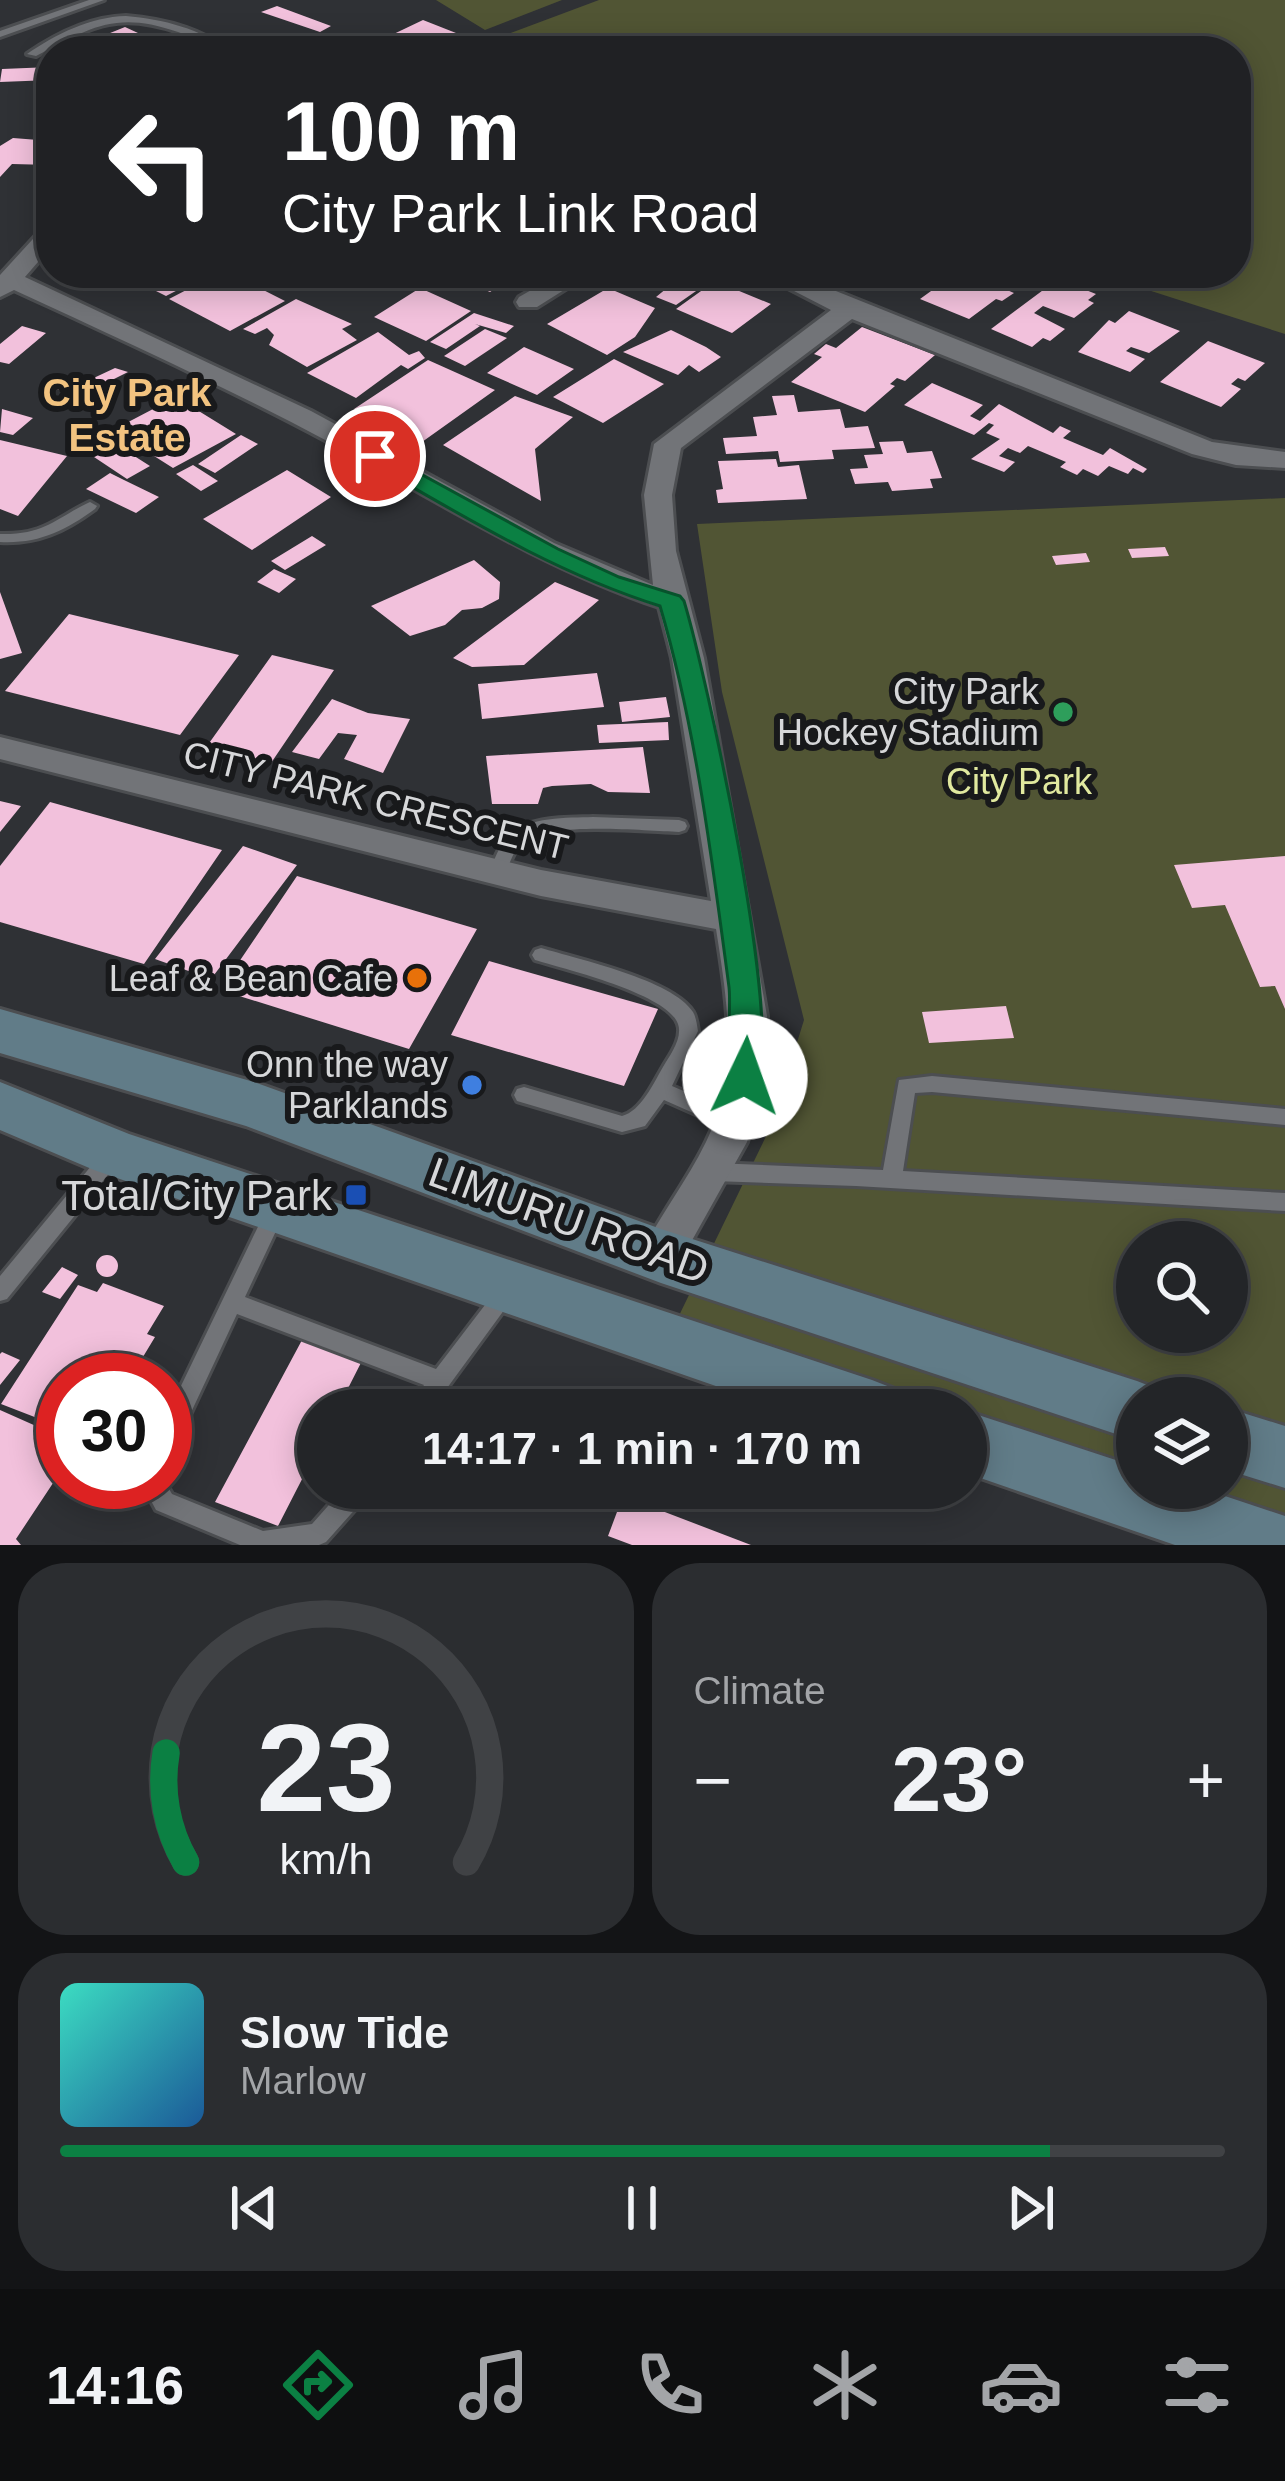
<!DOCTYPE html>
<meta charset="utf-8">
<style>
:root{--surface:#232528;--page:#2b2d30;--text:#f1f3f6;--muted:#a3a5a8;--line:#404245;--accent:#0b8043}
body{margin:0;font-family:Helvetica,sans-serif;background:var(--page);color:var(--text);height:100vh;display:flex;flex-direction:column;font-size:45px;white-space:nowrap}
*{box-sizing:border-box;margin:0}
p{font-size:39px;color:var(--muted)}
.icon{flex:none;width:66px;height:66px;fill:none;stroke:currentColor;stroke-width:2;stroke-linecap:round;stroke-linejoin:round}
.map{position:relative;height:1545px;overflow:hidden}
.side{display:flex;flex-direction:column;gap:18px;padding:18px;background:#131416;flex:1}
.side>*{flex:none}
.hud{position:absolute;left:36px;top:36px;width:1215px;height:252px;border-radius:48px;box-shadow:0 6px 30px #0003,0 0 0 3px var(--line);background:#202124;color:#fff;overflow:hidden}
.tools{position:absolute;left:1116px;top:1221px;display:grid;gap:24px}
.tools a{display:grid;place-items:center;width:132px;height:132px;border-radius:50%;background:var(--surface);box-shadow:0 6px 30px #0003,0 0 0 3px var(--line);font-size:60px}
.speed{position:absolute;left:36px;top:1353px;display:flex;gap:24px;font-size:60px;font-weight:700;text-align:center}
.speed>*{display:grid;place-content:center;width:156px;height:156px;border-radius:50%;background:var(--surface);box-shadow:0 6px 30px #0003,0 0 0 3px var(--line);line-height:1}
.speed .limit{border:18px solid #d22;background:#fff;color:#111}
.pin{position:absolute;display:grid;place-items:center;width:102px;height:102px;color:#fff;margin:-51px;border:6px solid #fff;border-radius:50%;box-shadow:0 3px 12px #0007}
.me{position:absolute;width:132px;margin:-66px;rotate:3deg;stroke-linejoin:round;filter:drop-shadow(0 0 9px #0008)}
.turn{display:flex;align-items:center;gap:42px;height:252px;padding:0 48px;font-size:54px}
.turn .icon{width:156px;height:156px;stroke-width:2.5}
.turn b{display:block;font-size:84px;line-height:102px}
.big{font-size:90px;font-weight:700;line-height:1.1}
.side .widget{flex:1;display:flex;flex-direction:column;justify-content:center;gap:18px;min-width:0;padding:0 42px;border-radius:48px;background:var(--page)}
.side .dial{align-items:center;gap:0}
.dial svg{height:312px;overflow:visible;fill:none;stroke:var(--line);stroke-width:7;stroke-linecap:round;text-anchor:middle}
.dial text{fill:var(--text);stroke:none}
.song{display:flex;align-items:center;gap:36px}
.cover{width:144px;height:144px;border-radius:18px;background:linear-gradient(135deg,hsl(170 70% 55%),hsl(210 70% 35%))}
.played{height:12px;border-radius:6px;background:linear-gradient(90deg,var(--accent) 85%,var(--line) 85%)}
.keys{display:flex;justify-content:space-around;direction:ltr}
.heat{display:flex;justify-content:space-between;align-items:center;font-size:66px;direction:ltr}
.side .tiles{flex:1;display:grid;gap:18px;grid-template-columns:1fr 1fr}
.widget:last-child{grid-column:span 2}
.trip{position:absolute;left:297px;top:1389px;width:690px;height:120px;border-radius:60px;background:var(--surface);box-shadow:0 6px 30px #0003,0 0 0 3px var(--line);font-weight:700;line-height:120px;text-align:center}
.tabs{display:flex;height:192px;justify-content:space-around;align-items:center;background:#0e0f10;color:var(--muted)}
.tabs .icon{width:84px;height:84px}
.tabs .active{color:var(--accent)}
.tabs b{font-size:54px;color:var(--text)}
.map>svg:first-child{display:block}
.green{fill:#515534;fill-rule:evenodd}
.building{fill:#f2c1dc}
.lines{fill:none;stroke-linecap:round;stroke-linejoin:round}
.lane-casing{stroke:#4c4e51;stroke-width:6}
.street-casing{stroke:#4c4e51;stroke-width:6}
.secondary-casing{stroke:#4c4e51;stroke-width:6}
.lane{fill:#727478;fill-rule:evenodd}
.street{fill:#727478;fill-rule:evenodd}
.secondary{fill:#617c88;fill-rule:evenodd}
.route{fill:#0b8043;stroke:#07532c;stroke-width:3}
.leisure-dot{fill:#2e9e5b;stroke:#18191b;stroke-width:4.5}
.food-dot{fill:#e8710a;stroke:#18191b;stroke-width:4.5}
.shop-dot{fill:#3f7fe0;stroke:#18191b;stroke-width:4.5}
.transit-dot{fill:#1a4fb4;stroke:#18191b;stroke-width:4.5}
.labels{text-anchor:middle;stroke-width:12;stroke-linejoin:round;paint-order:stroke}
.poi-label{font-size:36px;fill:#d6d7d9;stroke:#18191b;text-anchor:end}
.park-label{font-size:36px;fill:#e1e99f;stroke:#18191b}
.street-label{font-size:36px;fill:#d6d7d9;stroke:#18191b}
.neighbourhood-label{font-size:39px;font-weight:bold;fill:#f2c380;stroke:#18191b}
.near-poi-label{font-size:42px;fill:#d6d7d9;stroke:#18191b;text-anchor:end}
.near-street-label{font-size:42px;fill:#d6d7d9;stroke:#18191b}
</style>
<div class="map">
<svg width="1285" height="1545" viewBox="0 0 1285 1545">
<rect width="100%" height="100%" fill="#2f3135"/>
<!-- green -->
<path class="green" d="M436,0H562L485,30Z
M599,0H1285V334L1095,273H1236V51L465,50Z
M1285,498V1532L1151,1488H1227V1398H1137V1483L966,1427V1410H915L672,1330L771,1126L804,1020L722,692L697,524ZM1137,1242H1227V1332H1137Z"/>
<!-- building -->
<path class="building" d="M277,6L331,26L320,32L261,12Z
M423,20L456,33L418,51H358Z
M125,27L151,39L122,51L73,48Z
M51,67V80L0,82L2,69Z
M13,138L51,141V165L12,164L0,177V146Z
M96,273H152L129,285Z
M160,273H211L166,296L144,285Z
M219,273H230L285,301L230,331L169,299Z
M446,273H518L490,292Z
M674,273H688L709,282L676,305L656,297L667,288L660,283Z
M956,273H1028L1019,280L1027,282L1007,290L1014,293L1002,301L996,299L969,319L920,299Z
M1058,279L1096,294L1088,300L1094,303L1074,318L1043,306L1034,313L1065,329L1050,341L1043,338L1032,347L991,329Z
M715,281L771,304L732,333L676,309Z
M420,288L471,311L426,341L374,317Z
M608,288L655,308L635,337L607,355L547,324Z
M296,299L352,324L342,329L357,340L307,367L269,345L274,335L267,328L255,334L243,329Z
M1129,311L1180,331L1149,353L1131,347L1126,351L1145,359L1130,372L1078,352L1109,320L1115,323Z
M474,313L514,326L506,333L475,324L480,326L446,349L430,342Z
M22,326L46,333L9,364L0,362V344Z
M862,327L935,355L905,381L897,378L890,384L895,386L865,412L791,382L822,357L814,354L826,344L836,348Z
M485,329L507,338L465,366L444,356Z
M671,330L706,347L721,357L699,372L689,365L678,375L623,352Z
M378,332L409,355L419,351L425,358L408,369L401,365L356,398L307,373Z
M1208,341L1265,363L1245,381L1238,378L1231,384L1241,389L1221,407L1160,382Z
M524,347L574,369L537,395L487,373Z
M614,359L664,384L603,423L553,397Z
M428,360L495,390L422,442L354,409Z
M115,368L128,372L98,387L107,395L88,406L57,389L73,378L83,383Z
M932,383L983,405L970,416L980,421L999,404L1053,433L1060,426L1071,431L1063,438L1103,455L1110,448L1147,469L1143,473L1133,468L1128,474L1109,466L1098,476L1083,469L1077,475L1060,467L1066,462L1028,446L1020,453L1008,448L999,456L1015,462L1004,472L971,459L1000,439L986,433L994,425L989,423L974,435L904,405Z
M794,395L798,412L840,409L845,428L868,426L875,448L832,450L834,459L780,462L778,451L726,454L723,438L757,436L753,417L777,415L772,396Z
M515,396L573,417L535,449L541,501L443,445Z
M176,397L236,434L173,468L113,430Z
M2,409L33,418L13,435L0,432Z
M241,435L258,444L215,473L198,464Z
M0,440L67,456L18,516L0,509Z
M903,441L907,453L932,451L942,478L930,479L933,488L892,491L888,482L855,484L850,469L868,468L864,455L883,454L879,442Z
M117,445L150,466L127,479L94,457Z
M776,459L778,467L799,465L807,499L718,503L716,490L723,489L718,461Z
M193,465L218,481L201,491L176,474Z
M287,470L331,497L252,550L203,519Z
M110,473L124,480L159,497L136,513L86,489Z
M312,536L326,545L285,570L271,561Z
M1165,547L1169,556L1132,558L1128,549Z
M1086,553L1090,562L1056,565L1052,556Z
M474,560L500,582L499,599L482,608L462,610L445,625L410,636L371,606Z
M274,569L296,579L279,593L257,582Z
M555,582L599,600L524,665L472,667L453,658Z
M0,592L22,653L0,659Z
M69,614L239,655L180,735L5,691Z
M272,655L334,670L271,763L207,746Z
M597,673L604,707L482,719L478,684Z
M666,697L670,717L622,722L619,702Z
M332,699L368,713L410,719L383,773L344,759L357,735L338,733L319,759L292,752Z
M668,722L669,740L599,743L597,725Z
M643,747L650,793L608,792L591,784L552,786L543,788L538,804H492L486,756Z
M0,801L21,806L0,832Z
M50,802L222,850L144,964L0,922V866Z
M243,846L297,865L211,979L155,959Z
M1285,856V1009L1275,986L1260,987L1225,905L1192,908L1174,865Z
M297,876L477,929L409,1049L220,990Z
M489,961L658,1009L624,1086L451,1035Z
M1006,1006L1014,1038L929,1043L922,1012Z
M96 1266a11 11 0 1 1 22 0a11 11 0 1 1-22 0Z
M62,1267L78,1275L60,1299L42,1292Z
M103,1283L164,1306L147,1334L155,1337L129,1380H63V1428L1,1404L78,1285L97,1292Z
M309,1327L369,1347L337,1410H318V1448L278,1526L215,1502Z
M2,1352L20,1360L0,1385V1354Z
M0,1410L63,1438V1468L16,1539L21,1545H0Z
M623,1496L751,1545H632L608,1536Z"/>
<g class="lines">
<defs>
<path id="lane" d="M89,0H104L0,37V31Z
M126,16C163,19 201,29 230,51C211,51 196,38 178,32C115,10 90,28 36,56L27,54C56,34 90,17 126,16Z
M90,502L97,506L95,509C65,531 38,544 0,542V534C45,535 54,519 90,502Z
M593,817L679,820L685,822L687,826L685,830L679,832C645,831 545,821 521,843C513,851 509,866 504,877H492L489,872C494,861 499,846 507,837C527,816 567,818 593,817Z
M541,948C578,959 673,980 693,1012C696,1017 697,1025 698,1031L672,1086L739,1115L742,1121L739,1127L732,1129L725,1127L664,1100L645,1126L622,1132L517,1101L514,1095L517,1089L524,1087L622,1116C641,1111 653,1084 663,1067C670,1055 683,1038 678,1024C668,994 565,969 535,960L532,955L535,950Z
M932,1076L1285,1109V1125L932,1092L915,1093L903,1171L1285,1193V1211L856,1186L713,1181L706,1178L703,1172L706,1166L713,1163L883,1170L899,1080Z
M113,1146L120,1148L123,1154L120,1160L7,1299L0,1301V1276L106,1148Z
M274,1205L281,1208L284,1214L245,1297L436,1369L501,1284L508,1282L515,1284L518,1291L431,1410H407L424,1385L237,1314L173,1451L165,1454V1419L267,1208Z
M141,1482H165L172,1494L263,1531L312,1524L344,1488H370L367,1496L326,1542L319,1545H240L156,1510Z"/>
<path id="street" d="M51,226V247L25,277L311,411L554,543L653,585L644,495L654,444L831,310L759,273H791L1212,442L1285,452V468L1236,465L1192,454L852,319L681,448L672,495L676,551L704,658L767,1016L764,1077L747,1142L676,1269L661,1274L646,1269L640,1256C659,1216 687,1181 706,1142C740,1074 727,999 716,929L541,896L0,759V737L541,870L711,901L672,658L659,607C541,567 438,501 329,442C226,387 120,339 14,290L0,297V275L43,228Z
M561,273H591L537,307H519L516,302L519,297Z"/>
<path id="secondary" d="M0,1009L254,1082L661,1229L1137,1381L1160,1390L1163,1398H1137V1441L661,1283L246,1126L0,1053Z
M0,1082L129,1134L872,1380L895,1389L904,1410H785L94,1170L0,1130Z
M1227,1408L1285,1426V1488L1227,1470Z
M966,1411L1137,1467V1488H1201L1285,1516V1545H1175L966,1473Z"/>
</defs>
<!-- lane casing -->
<use href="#lane" class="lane-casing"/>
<!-- street casing -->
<use href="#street" class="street-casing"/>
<!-- secondary casing -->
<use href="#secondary" class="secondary-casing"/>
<!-- lane -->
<use href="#lane" class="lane"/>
<!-- street -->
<use href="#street" class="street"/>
<!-- secondary -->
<use href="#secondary" class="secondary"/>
</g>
<!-- route -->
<path class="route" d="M375,449L558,549L619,577L680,596L684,601C706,674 785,1030 756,1086L745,1090L734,1086C723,1065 732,1014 729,987C712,860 696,728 660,606C555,573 463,516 367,461L363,456Z"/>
<!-- markers -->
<circle class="leisure-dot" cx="1063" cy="712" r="12"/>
<circle class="food-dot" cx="417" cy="978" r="12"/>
<circle class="shop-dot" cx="472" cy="1085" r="12"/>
<rect class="transit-dot" x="344" y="1183" width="24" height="24" rx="6"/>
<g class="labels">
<!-- poi labels -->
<g class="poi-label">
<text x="1039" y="704">City Park<tspan x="1039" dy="41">Hockey Stadium</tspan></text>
<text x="393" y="991">Leaf &amp; Bean Cafe</text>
<text x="448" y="1077">Onn the way<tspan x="448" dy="41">Parklands</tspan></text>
</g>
<!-- park labels -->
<g class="park-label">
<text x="1019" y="794">City Park</text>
</g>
<!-- street labels -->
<g class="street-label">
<text transform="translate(376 800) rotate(14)" y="13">CITY PARK CRESCENT</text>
</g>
<!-- neighbourhood labels -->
<g class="neighbourhood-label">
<text x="127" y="406">City Park<tspan x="127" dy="45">Estate</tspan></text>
</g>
<!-- near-poi labels -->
<g class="near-poi-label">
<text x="332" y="1210">Total/City Park</text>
</g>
<!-- near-street labels -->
<g class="near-street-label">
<text transform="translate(569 1220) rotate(20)" y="15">LIMURU ROAD</text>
</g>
</g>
</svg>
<div class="tools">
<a><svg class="icon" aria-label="search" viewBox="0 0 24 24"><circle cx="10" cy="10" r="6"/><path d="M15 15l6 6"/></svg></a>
<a><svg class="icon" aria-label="layers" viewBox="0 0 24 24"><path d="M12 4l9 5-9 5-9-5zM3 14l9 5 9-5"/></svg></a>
</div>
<div class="speed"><div class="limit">30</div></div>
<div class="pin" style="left:375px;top:456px;background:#d93025"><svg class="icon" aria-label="arrive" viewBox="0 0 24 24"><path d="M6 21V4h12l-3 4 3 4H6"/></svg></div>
<svg class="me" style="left:745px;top:1077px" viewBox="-20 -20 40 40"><circle r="19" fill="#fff"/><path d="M0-13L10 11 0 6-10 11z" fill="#0b8043"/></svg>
<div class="trip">14:17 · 1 min · 170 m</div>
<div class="hud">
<div class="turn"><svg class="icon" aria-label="left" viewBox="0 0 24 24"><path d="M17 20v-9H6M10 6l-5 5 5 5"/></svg><div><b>100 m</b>City Park Link Road</div></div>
</div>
</div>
<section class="side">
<div class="tiles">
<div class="widget dial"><svg viewBox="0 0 100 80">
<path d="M14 69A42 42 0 1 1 86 69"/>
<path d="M14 69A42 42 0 0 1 9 41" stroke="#0b8043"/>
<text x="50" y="56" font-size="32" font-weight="700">23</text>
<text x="50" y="72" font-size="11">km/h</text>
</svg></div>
<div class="widget"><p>Climate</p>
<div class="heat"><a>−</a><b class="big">23°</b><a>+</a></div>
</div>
<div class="widget">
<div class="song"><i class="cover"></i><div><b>Slow Tide</b><p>Marlow</p></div></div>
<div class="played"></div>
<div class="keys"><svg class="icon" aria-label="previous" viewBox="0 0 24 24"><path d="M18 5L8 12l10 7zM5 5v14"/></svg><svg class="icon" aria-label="pause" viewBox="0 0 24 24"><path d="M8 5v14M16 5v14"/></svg><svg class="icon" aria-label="next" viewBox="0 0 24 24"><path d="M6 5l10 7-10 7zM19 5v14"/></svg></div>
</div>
</div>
</section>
<nav class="tabs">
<b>14:16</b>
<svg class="icon active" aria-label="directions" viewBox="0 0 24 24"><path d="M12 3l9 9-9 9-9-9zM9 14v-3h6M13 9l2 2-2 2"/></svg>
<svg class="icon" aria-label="music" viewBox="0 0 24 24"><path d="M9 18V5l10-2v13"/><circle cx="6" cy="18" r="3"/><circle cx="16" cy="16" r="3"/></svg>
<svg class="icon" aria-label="phone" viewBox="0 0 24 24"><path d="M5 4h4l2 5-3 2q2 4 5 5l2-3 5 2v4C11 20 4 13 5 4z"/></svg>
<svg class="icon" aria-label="climate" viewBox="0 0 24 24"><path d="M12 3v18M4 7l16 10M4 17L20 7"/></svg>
<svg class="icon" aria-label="car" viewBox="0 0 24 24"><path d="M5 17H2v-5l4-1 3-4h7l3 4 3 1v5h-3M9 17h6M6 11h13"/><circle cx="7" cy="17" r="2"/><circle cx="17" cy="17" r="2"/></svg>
<svg class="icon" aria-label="filters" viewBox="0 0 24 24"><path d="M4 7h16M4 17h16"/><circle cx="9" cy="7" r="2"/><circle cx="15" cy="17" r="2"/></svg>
</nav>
